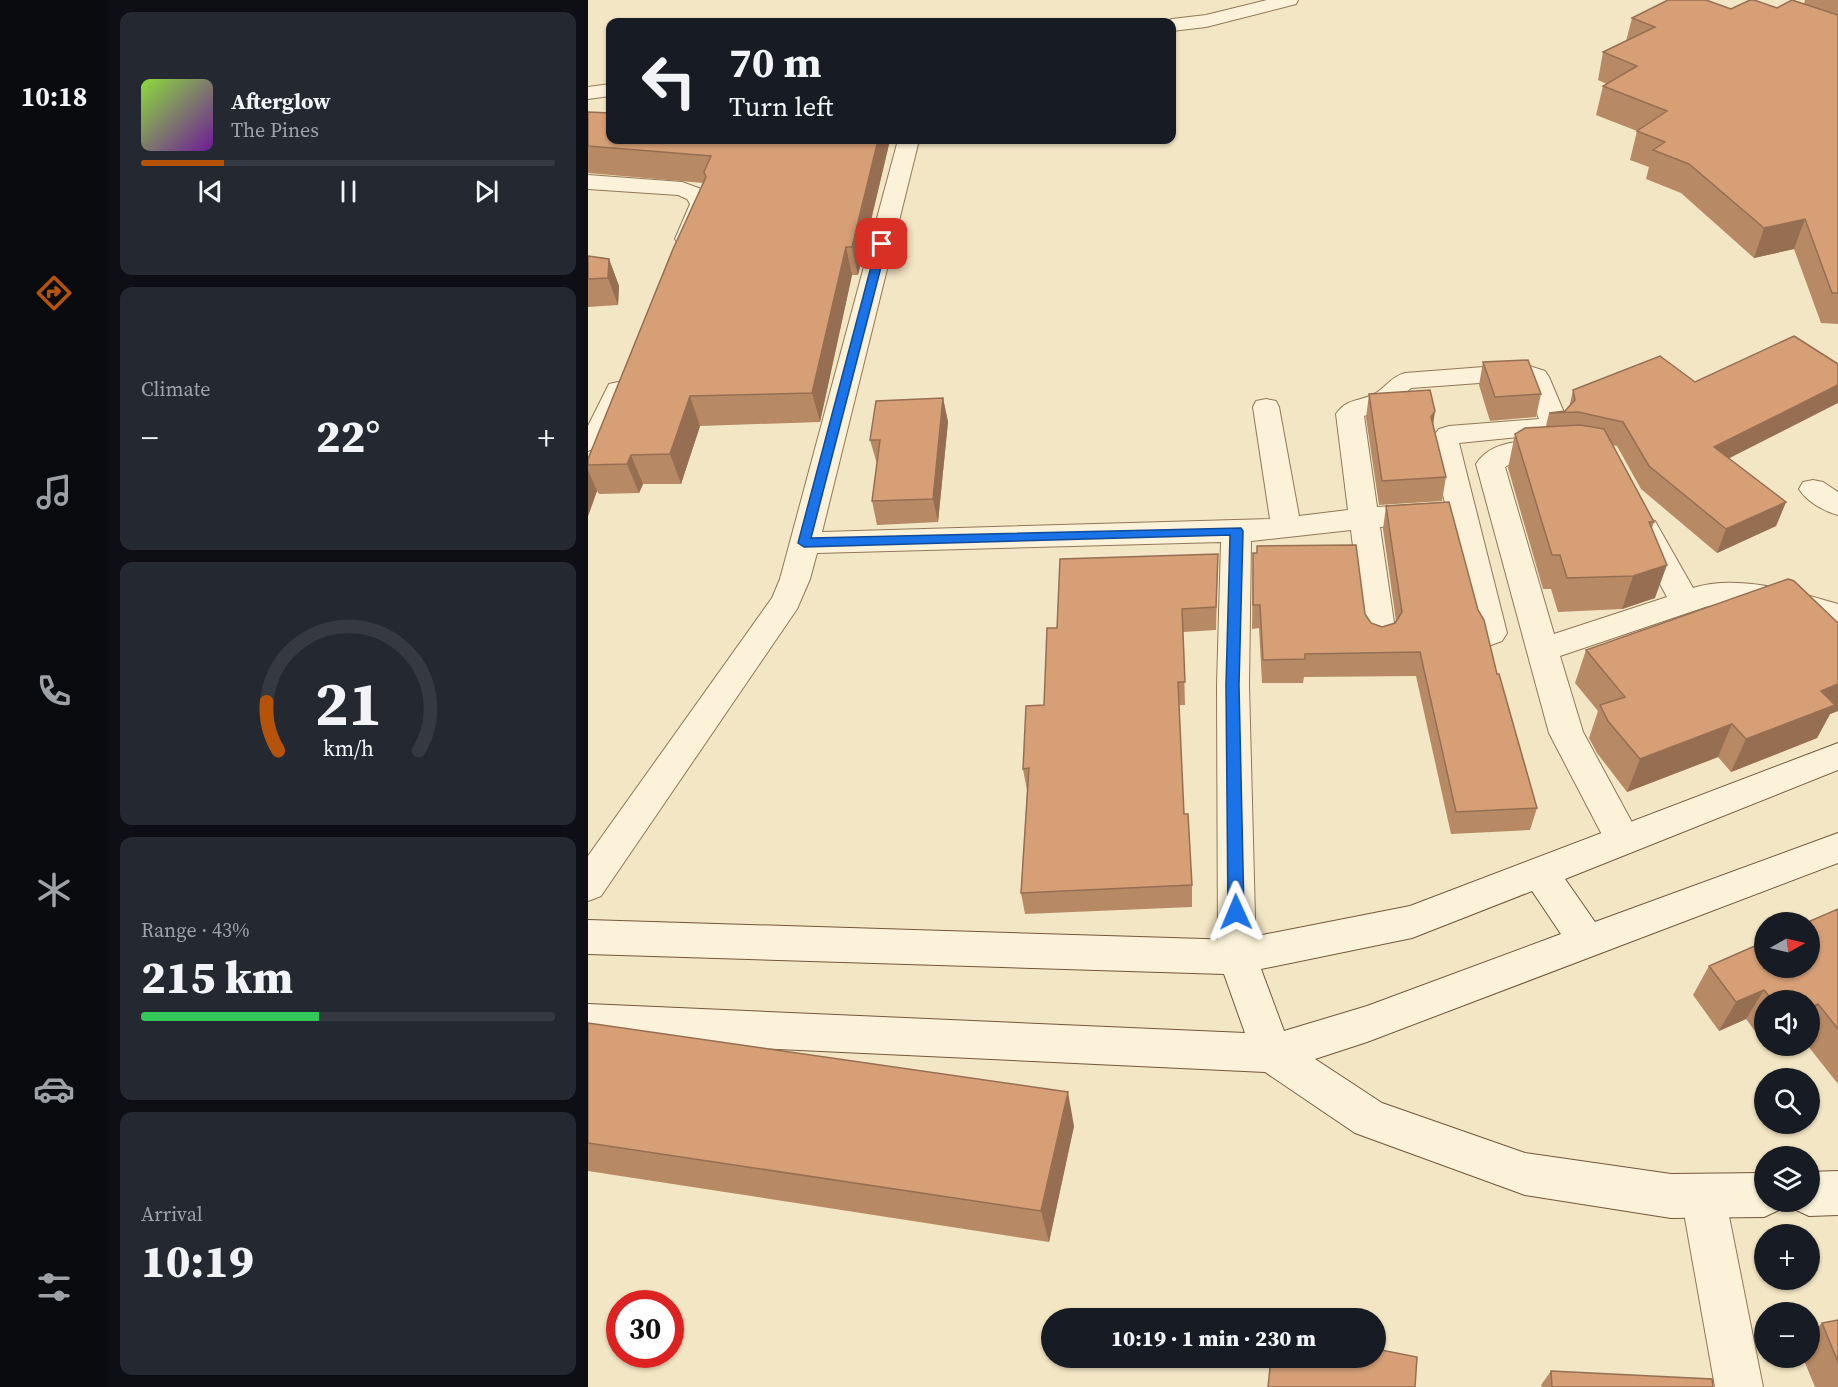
<!DOCTYPE html>
<meta charset="utf-8">
<style>
:root{--surface:#171b24;--page:#242831;--text:#f1f3f6;--muted:#9ea1a6;--line:#363941;--accent:#b45309}
body{margin:0;font-family:"Source Serif 4",serif;background:var(--page);color:var(--text);height:100vh;display:flex;flex-direction:column;font-size:22px;white-space:nowrap}
*{box-sizing:border-box;margin:0}
p{font-size:20px;color:var(--muted)}
.icon{flex:none;width:33px;height:33px;fill:none;stroke:currentColor;stroke-width:2;stroke-linecap:round;stroke-linejoin:round}
.map{position:relative;flex:1;overflow:hidden}
.panel{display:flex;flex-direction:column;gap:12px;padding:12px;background:#0d0f14;width:480px}
.panel>*{flex:none}
.top-card{position:absolute;left:18px;top:18px;width:570px;height:126px;border-radius:12px;box-shadow:0 2px 4px #0004;background:#171b24;color:var(--text);overflow:hidden}
.needle{width:39px;rotate:82deg}
.buttons{position:absolute;left:1166px;top:912px;display:grid;gap:12px}
.buttons a{display:grid;place-items:center;width:66px;height:66px;border-radius:50%;background:var(--surface);box-shadow:0 2px 4px #0004;font-size:30px}
.speed{position:absolute;left:18px;top:1290px;display:flex;gap:12px;font-size:30px;font-weight:700;text-align:center}
.speed>*{display:grid;place-content:center;width:78px;height:78px;border-radius:50%;background:var(--surface);box-shadow:0 2px 4px #0004;line-height:1}
.speed .limit{border:9px solid #d22;background:#fff;color:#111}
.pin{position:absolute;display:grid;place-items:center;width:51px;height:51px;color:#fff;margin:-26px;border-radius:12px;box-shadow:0 3px 9px #0006}
.me{position:absolute;width:66px;margin:-33px;rotate:359deg;stroke-linejoin:round;filter:drop-shadow(0 0 4px #0008)}
.turn{display:flex;align-items:center;gap:21px;height:126px;padding:0 24px;font-size:27px}
.turn .icon{width:78px;height:78px;stroke-width:2.5}
.turn b{display:block;font-size:42px;line-height:51px}
.big{font-size:45px;font-weight:800;line-height:1.1}
.panel .card{flex:1;display:flex;flex-direction:column;justify-content:center;gap:9px;min-width:0;padding:0 21px;border-radius:12px;background:var(--page)}
.panel .dial{align-items:center;gap:0}
.dial svg{height:156px;overflow:visible;fill:none;stroke:var(--line);stroke-width:7;stroke-linecap:round;text-anchor:middle}
.dial text{fill:var(--text);stroke:none}
.song{display:flex;align-items:center;gap:18px}
.cover{width:72px;height:72px;border-radius:9px;background:linear-gradient(135deg,hsl(90 70% 55%),hsl(280 70% 35%))}
.played{height:6px;border-radius:3px;background:linear-gradient(90deg,var(--accent) 20%,var(--line) 20%)}
.keys{display:flex;justify-content:space-around;direction:ltr}
.heat{display:flex;justify-content:space-between;align-items:center;font-size:33px;direction:ltr}
.charge{height:9px;border-radius:4px;background:linear-gradient(90deg,#34c759 43%,var(--line) 0)}
.trip{position:absolute;left:453px;top:1308px;width:345px;height:60px;border-radius:30px;background:var(--surface);box-shadow:0 2px 4px #0004;font-weight:800;line-height:60px;text-align:center}
main{display:flex;flex:1;min-height:0}
.tab-bar{display:flex;flex-direction:column;width:108px;justify-content:space-around;align-items:center;background:#090b0e;color:var(--muted)}
.tab-bar .icon{width:42px;height:42px}
.tab-bar .current{color:var(--accent)}
.tab-bar b{font-size:27px;color:var(--text)}
.map>svg:first-child{display:block}
.lines{fill:none;stroke-linecap:round;stroke-linejoin:round}
.street-casing{stroke:#917758;stroke-width:2}
.secondary-casing{stroke:#73573b;stroke-width:2}
.street{fill:#fcf2d9;fill-rule:evenodd}
.secondary{fill:#fcf2d9;fill-rule:evenodd}
.wall{fill:#b88965}
.shaded-wall{fill:#966f53}
.building{fill:#d69f76;stroke:#966f53;stroke-width:1.5}
.route{fill:#1a73e8;stroke:#114b97;stroke-width:1.5}
</style>
<main>
<nav class="tab-bar">
<b>10:18</b>
<svg class="icon current" aria-label="directions" viewBox="0 0 24 24"><path d="M12 3l9 9-9 9-9-9zM9 14v-3h6M13 9l2 2-2 2"/></svg>
<svg class="icon" aria-label="music" viewBox="0 0 24 24"><path d="M9 18V5l10-2v13"/><circle cx="6" cy="18" r="3"/><circle cx="16" cy="16" r="3"/></svg>
<svg class="icon" aria-label="phone" viewBox="0 0 24 24"><path d="M5 4h4l2 5-3 2q2 4 5 5l2-3 5 2v4C11 20 4 13 5 4z"/></svg>
<svg class="icon" aria-label="climate" viewBox="0 0 24 24"><path d="M12 3v18M4 7l16 10M4 17L20 7"/></svg>
<svg class="icon" aria-label="car" viewBox="0 0 24 24"><path d="M5 17H2v-5l4-1 3-4h7l3 4 3 1v5h-3M9 17h6M6 11h13"/><circle cx="7" cy="17" r="2"/><circle cx="17" cy="17" r="2"/></svg>
<svg class="icon" aria-label="filters" viewBox="0 0 24 24"><path d="M4 7h16M4 17h16"/><circle cx="9" cy="7" r="2"/><circle cx="15" cy="17" r="2"/></svg>
</nav>
<section class="panel">
<div class="card">
<div class="song"><i class="cover"></i><div><b>Afterglow</b><p>The Pines</p></div></div>
<div class="played"></div>
<div class="keys"><svg class="icon" aria-label="previous" viewBox="0 0 24 24"><path d="M18 5L8 12l10 7zM5 5v14"/></svg><svg class="icon" aria-label="pause" viewBox="0 0 24 24"><path d="M8 5v14M16 5v14"/></svg><svg class="icon" aria-label="next" viewBox="0 0 24 24"><path d="M6 5l10 7-10 7zM19 5v14"/></svg></div>
</div>
<div class="card"><p>Climate</p>
<div class="heat"><a>−</a><b class="big">22°</b><a>+</a></div>
</div>
<div class="card dial"><svg viewBox="0 0 100 80">
<path d="M14 69A42 42 0 1 1 86 69"/>
<path d="M14 69A42 42 0 0 1 8 44" stroke="#b45309"/>
<text x="50" y="56" font-size="32" font-weight="700">21</text>
<text x="50" y="72" font-size="11">km/h</text>
</svg></div>
<div class="card"><p>Range · 43%</p><b class="big">215 km</b><div class="charge"></div></div>
<div class="card"><p>Arrival</p><b class="big">10:19</b></div>
</section>
<div class="map">
<svg width="1250" height="1387" viewBox="0 0 1250 1387">
<rect width="100%" height="100%" fill="#f3e6c4"/>
<g class="lines">
<defs>
<path id="street" d="M679,0H710L708,4L618,27L584,31V22H576L584,19L618,15Z
M22,84V96L0,99V87Z
M310,140H331L234,532L682,519L665,407L668,401L678,399L688,401L691,407L711,516L760,510L748,414C759,398 771,402 786,394C798,388 802,377 817,373L935,364L957,371L961,377L980,422L970,433L871,443L919,633L914,641L903,645L892,641L887,633L861,523L792,527L808,636L803,644L792,648L781,644L776,636L763,530L663,541L661,685L668,957L663,969L649,974L635,969L630,957L629,685L633,542L229,553L222,579L209,609L13,896L0,901V856L184,598L192,579ZM932,380L937,382L951,419L861,426L851,429L842,440L857,503L789,507L776,416L803,407L823,388Z
M0,175L94,182L116,190L124,204L111,239L107,244L99,246L91,244L87,239L102,204L99,199L90,195L0,189Z
M30,382L39,384L43,390L19,442L0,451V426L21,384Z
M964,440L974,443L978,449L974,455L929,460L917,467L966,634L1079,597L1042,528L1047,521L1057,518L1067,521L1105,588C1149,574 1206,591 1250,604V622L1242,624L1156,604L1120,606L972,656L995,732L1053,839L1048,850L1035,854L1022,850L961,733L888,464C904,439 938,441 964,440Z
M1225,480L1235,482L1250,492V515C1236,511 1219,502 1211,489L1215,482Z
M1115,1174L1130,1181L1137,1196L1175,1387H1127L1093,1196L1100,1181Z"/>
<path id="secondary" d="M1250,743V770L977,879L1007,922L1250,833V863L779,1042L727,1059L794,1103L937,1153L1083,1174L1176,1173V1202H1195L1191,1210L1176,1217L1083,1218L937,1195L767,1133L677,1072L0,1040V1004L657,1033L636,974L0,954V920L649,940L822,906ZM944,891L973,934L779,1006L696,1031L673,969L824,938Z
M1250,1171V1215L1221,1216L1206,1209L1202,1202H1221V1172Z"/>
</defs>
<!-- street casing -->
<use href="#street" class="street-casing"/>
<!-- secondary casing -->
<use href="#secondary" class="secondary-casing"/>
<!-- street -->
<use href="#street" class="street"/>
<!-- secondary -->
<use href="#secondary" class="secondary"/>
</g>
<!-- wall -->
<path class="wall" d="M1217,0H1250V324L1233,323L1206,249L1166,258L1093,193L1058,179L1061,167L1042,160L1049,131L1008,115L1015,86L1019,84L1010,80L1015,52L1038,41L1044,18L1143,9L1189,8L1216,4Z
M0,112L302,140L270,275H264L232,422L112,426L93,484H55L51,493L11,494L9,491L0,516V458L115,183L0,173Z
M0,256L21,259L31,286L30,305L0,307Z
M895,362L953,394L948,417L902,421L891,385Z
M985,390L1141,458L1198,502L1188,526L1129,553L1053,489L1029,446L1024,445L1066,522L1064,528L1067,598L1034,609L970,612L963,589H955L920,468L927,434L958,426L961,413L977,411L981,408Z
M781,394L845,425L858,477L854,501L791,505L778,418Z
M355,398L360,422L350,522L289,525L284,501L289,464L282,440Z
M798,506L890,610L949,808L942,830L863,834L828,676L716,677L715,683H674L671,628L664,629L665,553H669V546L777,614L783,623L794,627L807,623L808,621L795,529Z
M630,554L628,630L595,632L597,705H591L596,814L604,885V907L437,914L433,893L439,791L435,769L456,705L469,628Z
M1250,623V711L1242,714L1229,738L1143,772L1130,757L1039,792L1009,753L1001,738L1010,711L987,683L998,650Z
M1250,909V1084L1220,1046H1221V1000H1176V1043L1158,1019L1131,1031L1105,995L1121,966Z
M0,1023L486,1126L461,1242L0,1171Z
M1250,1320V1387H1227L1215,1358H1221V1335L1234,1323Z
M963,1371L1125,1387H954L953,1385Z"/>
<!-- shaded-wall -->
<path class="shaded-wall" d="M290,140H302L270,275L264,247Z
M1217,219L1206,249L1166,258L1176,228Z
M258,247L264,275L232,422L224,393Z
M21,259L31,286L30,305L20,278Z
M1250,385V403L1118,470L1126,447Z
M102,396L112,426L93,484L82,454Z
M355,398L360,422L350,522L345,499Z
M847,411L844,434L843,417Z
M43,455L55,484L51,493L39,464Z
M0,470L9,491L0,516Z
M1198,502L1188,526L1129,553L1138,529Z
M1079,565L1067,598L1034,609L1045,576Z
M1250,684V711L1242,714L1229,738L1143,772L1158,739L1233,691Z
M1144,724L1130,757L1039,792L1052,759Z
M1176,990L1158,1019L1131,1031L1148,1002Z
M1230,1004L1221,1017V1009Z
M480,1092L486,1126L461,1242L453,1211Z"/>
<!-- building -->
<path class="building" d="M1080,0H1118L1143,9L1162,0H1166L1189,8L1204,0L1250,15V293H1244L1217,219L1176,228L1101,164L1065,150L1077,142L1049,131L1079,111L1015,86L1049,66L1015,52L1067,27L1044,18Z
M0,112L22,113V140H290L264,247H258L224,393L102,396L82,454L43,455L39,464L0,465V459L85,249L118,177L116,172L123,156L0,146Z
M0,256L21,259L20,278L0,279Z
M1206,336L1250,364V385L1126,447L1198,502L1138,529L1061,466L1035,422L990,412L961,413L977,411L987,400L985,390L1072,356L1107,382Z
M940,360L953,394L907,397L895,362Z
M842,390L847,411L843,417L858,477L794,481L781,394Z
M355,398L345,499L284,501L292,440H282L288,401Z
M992,425L1016,429L1066,522H1061L1079,565L1045,576L979,578L972,555H964L927,434L937,428Z
M861,502L890,610L896,620L909,674H911L949,808L868,812L832,652L717,654V659L675,660L672,605H665V553H669V546L768,545L777,614L783,623L794,627L807,623L814,612L798,506Z
M630,554L628,607L594,609L597,682H590L596,814H600L604,885L433,893L441,768L435,769L438,706L456,705L459,628H469L472,559Z
M1200,579L1206,581L1250,623V684L1233,691L1247,705L1158,739L1144,724L1052,759L1020,721L1012,705L1037,697L998,650Z
M1250,909V1029L1230,1004L1221,1009V1000H1184L1176,990L1148,1002L1121,966L1176,942V968H1221V922H1220Z
M0,1023L480,1092L453,1211L0,1143Z
M1250,1320V1362L1234,1323Z
M788,1349L829,1357L827,1387H680L683,1358H788Z
M963,1371L1124,1379L1125,1387H964Z"/>
<!-- route -->
<path class="route" d="M294,241L299,244L223,538L653,528L655,531L651,685L656,912L653,917L648,919L643,917L640,912L638,685L642,535L216,547L210,543L289,244Z"/>
</svg>
<div class="buttons">
<a><svg class="needle" viewBox="-14 -14 28 28"><path d="M0-13l5 13h-10z" fill="#e53935"/><path d="M0 13l5-13h-10z" fill="#9ea1a6"/></svg></a>
<a><svg class="icon" aria-label="sound" viewBox="0 0 24 24"><path d="M4 9h4l5-4v14l-5-4H4zM17 9q2 3 0 6"/></svg></a>
<a><svg class="icon" aria-label="search" viewBox="0 0 24 24"><circle cx="10" cy="10" r="6"/><path d="M15 15l6 6"/></svg></a>
<a><svg class="icon" aria-label="layers" viewBox="0 0 24 24"><path d="M12 4l9 5-9 5-9-5zM3 14l9 5 9-5"/></svg></a>
<a>+</a>
<a>−</a>
</div>
<div class="speed"><div class="limit">30</div></div>
<div class="pin" style="left:294px;top:244px;background:#d93025"><svg class="icon" aria-label="arrive" viewBox="0 0 24 24"><path d="M6 21V4h12l-3 4 3 4H6"/></svg></div>
<svg class="me" style="left:648px;top:912px" viewBox="-20 -20 40 40"><path d="M0-17L14 15 0 8-14 15z" fill="#1a73e8" stroke="#fff" stroke-width="4"/></svg>
<div class="trip">10:19 · 1 min · 230 m</div>
<div class="top-card">
<div class="turn"><svg class="icon" aria-label="left" viewBox="0 0 24 24"><path d="M17 20v-9H6M10 6l-5 5 5 5"/></svg><div><b>70 m</b>Turn left</div></div>
</div>
</div>
</main>
